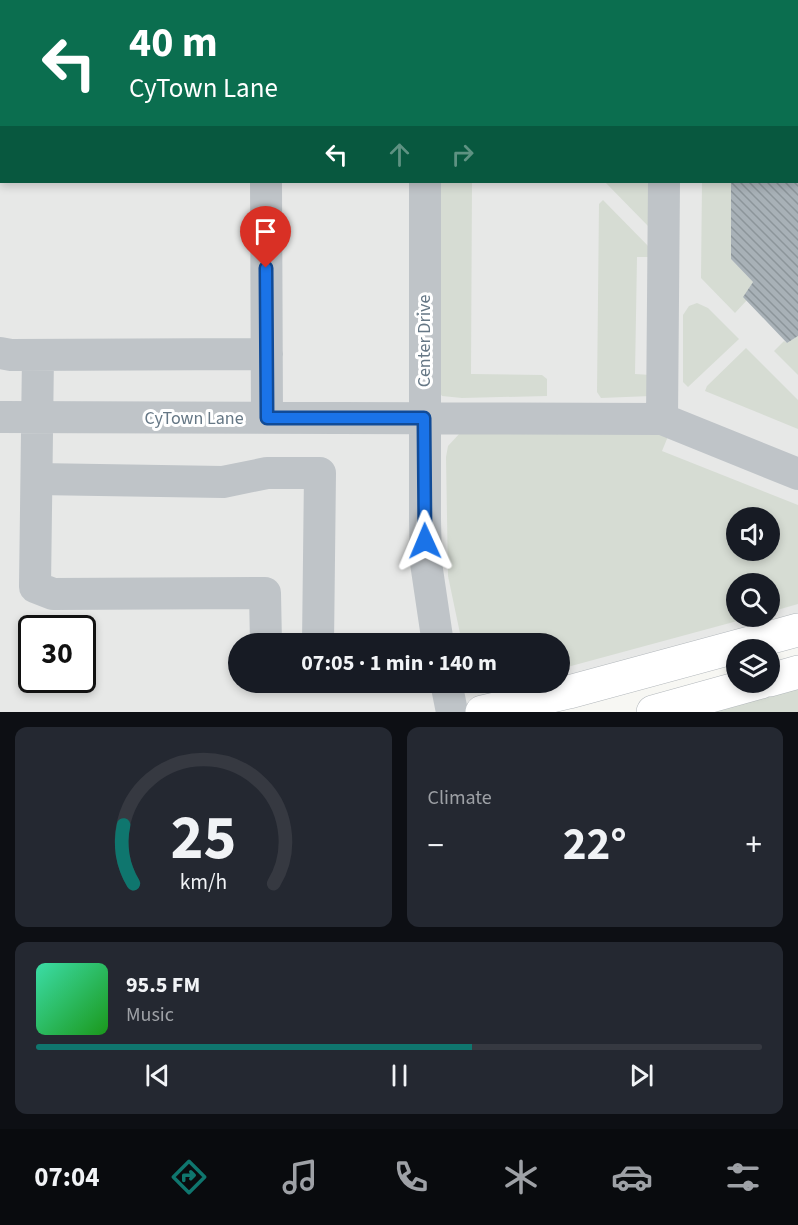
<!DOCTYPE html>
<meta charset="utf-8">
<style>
:root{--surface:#171b24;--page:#242831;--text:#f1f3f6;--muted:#9ea1a6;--line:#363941;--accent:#0f766e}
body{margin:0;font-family:"Source Sans 3",sans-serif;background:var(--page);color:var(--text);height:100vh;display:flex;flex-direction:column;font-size:22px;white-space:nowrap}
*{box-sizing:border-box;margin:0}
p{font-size:20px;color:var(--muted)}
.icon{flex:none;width:33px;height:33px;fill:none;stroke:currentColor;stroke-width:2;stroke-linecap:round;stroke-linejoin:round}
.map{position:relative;height:712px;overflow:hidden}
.drawer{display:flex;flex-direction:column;gap:15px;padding:15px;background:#0d0f14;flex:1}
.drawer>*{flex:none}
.hud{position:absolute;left:0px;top:0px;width:798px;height:183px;box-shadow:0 3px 9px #0003;background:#0b6e4f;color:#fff;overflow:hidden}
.buttons{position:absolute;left:726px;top:507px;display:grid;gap:12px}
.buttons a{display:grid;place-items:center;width:54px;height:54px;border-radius:50%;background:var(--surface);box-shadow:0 3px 9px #0003;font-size:30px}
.speed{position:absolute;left:18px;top:615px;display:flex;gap:12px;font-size:30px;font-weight:700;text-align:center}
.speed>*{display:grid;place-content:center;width:78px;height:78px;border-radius:50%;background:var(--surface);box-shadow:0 3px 9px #0003;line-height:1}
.speed .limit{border:3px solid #111;border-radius:9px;background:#fff;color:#111}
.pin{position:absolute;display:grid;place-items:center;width:51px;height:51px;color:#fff;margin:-62px -26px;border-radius:50% 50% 50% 0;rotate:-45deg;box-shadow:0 0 6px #0007}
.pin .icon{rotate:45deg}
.me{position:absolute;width:66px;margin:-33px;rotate:359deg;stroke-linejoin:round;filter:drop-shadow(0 0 4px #0008)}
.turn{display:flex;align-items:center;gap:21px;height:126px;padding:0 30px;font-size:27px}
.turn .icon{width:78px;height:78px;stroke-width:2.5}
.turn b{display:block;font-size:42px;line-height:51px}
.lanes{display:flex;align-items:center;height:57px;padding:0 30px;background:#0003;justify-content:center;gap:30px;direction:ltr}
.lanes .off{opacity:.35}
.big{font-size:45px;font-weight:700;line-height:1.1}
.drawer .widget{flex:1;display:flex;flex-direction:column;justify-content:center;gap:9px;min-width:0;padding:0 21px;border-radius:12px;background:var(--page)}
.drawer .dial{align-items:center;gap:0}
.dial svg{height:156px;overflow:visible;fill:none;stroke:var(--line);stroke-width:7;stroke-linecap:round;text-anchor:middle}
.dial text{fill:var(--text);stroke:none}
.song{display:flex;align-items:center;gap:18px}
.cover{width:72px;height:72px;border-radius:9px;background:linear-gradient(135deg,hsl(160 70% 55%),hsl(120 70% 35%))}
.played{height:6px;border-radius:3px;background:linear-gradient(90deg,var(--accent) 60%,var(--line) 60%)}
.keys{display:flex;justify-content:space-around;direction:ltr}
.heat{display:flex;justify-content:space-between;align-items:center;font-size:33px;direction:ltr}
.drawer .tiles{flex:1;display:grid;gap:15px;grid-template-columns:1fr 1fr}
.widget:last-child{grid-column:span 2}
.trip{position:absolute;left:228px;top:633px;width:342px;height:60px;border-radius:30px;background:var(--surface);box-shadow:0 3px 9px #0003;font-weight:700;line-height:60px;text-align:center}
.dock{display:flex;height:96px;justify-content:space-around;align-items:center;background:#090b0e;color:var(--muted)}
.dock .icon{width:42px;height:42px}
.dock .on{color:var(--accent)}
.dock b{font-size:27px;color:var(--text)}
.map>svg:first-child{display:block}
.built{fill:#e7e8e7;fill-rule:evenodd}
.green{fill:#d6dcd3;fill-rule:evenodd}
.building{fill:url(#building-back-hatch)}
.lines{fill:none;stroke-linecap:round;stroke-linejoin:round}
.major-casing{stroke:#b3b8bc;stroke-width:34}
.minor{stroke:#bfc4c8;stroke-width:32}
.major{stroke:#fff;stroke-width:33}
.route-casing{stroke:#114b97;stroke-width:15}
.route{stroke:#1a73e8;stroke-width:10}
.labels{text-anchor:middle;stroke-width:6;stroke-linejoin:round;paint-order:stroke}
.street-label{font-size:18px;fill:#657785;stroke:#fff}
</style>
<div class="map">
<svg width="798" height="712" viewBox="0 0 798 712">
<defs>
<pattern id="building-back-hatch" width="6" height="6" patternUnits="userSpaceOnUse" patternTransform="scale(1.5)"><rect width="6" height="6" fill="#a8b1b7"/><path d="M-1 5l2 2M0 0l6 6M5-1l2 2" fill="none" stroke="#8c959a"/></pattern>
</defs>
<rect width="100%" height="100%" fill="#f7f7f3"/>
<!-- built -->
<path class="built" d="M0,0H798V630L482,712H0ZM2,2H796V182H2ZM736,518H770V550H736ZM736,584H770V616H736ZM32,628H82V680H32ZM238,644H560V682H238Z"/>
<!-- green -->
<path class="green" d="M437,182H472L471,374L542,375L547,379V396L462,398L442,396L440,393Z
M605,182H653L648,226Z
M702,182H731V259L753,282L744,297L747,300L735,313L701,278Z
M603,200L653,251L652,257H637L635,374L651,375V396L601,398L597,392L599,204Z
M697,303L708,308L739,339L688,387L683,382V315L689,306Z
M798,336V375L774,351L784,341L787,343Z
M746,348L798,400V429L705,391L707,386Z
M460,433L669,434L662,451L798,505V604L770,612V584H736V616L752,617L560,669V644L462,643L448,576L446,457L448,446ZM736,518H770V550H736Z
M798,683V712H692Z"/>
<!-- building -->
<path class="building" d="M731,182H798V336L787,343L743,297L753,282L731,259Z"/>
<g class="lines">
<defs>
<path id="major" d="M770,680L798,672
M482,712L569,692L798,630
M653,712L761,682"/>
</defs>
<!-- major casing -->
<use href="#major" class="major-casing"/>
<!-- minor -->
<path class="minor" d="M426,2V0
M665,2V0
M0,98H2
M266,182L267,418
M425,182V520L426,563L438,644
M0,353L11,355L267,354
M38,355L35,587L53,594L265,593L266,644
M0,417L662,419L798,474
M662,419L664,182
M37,479L223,482L267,473H320L318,644
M446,682L452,712"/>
<!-- major -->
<use href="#major" class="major"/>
</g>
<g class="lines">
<defs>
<path id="route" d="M266,268L267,418H424L425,541"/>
</defs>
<!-- route casing -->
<use href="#route" class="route-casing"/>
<!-- route -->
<use href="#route" class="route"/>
</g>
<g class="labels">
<!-- street labels -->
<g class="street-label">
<text transform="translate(424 341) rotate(-90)" y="6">Center Drive</text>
<text x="194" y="424">CyTown Lane</text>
</g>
</g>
</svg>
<div class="buttons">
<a><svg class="icon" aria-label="sound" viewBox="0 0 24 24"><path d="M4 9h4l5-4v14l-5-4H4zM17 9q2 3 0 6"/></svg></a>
<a><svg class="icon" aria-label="search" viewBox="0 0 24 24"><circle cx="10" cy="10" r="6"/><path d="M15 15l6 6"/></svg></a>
<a><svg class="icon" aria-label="layers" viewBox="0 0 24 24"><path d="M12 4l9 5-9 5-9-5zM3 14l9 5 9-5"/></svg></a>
</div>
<div class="speed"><div class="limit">30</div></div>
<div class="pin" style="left:266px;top:268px;background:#d93025"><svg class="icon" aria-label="arrive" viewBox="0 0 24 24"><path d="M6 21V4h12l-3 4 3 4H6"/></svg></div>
<svg class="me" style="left:425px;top:541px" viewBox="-20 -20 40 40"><path d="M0-17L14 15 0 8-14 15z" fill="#1a73e8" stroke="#fff" stroke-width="4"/></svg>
<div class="trip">07:05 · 1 min · 140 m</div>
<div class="hud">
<div class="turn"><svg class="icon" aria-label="left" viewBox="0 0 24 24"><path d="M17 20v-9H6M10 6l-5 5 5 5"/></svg><div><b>40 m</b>CyTown Lane</div></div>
<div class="lanes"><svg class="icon" aria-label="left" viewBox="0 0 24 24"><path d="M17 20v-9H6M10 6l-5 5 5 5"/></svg><svg class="icon off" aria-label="ahead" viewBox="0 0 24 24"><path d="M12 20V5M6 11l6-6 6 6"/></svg><svg class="icon off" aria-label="right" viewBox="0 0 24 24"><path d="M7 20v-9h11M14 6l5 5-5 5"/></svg></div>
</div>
</div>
<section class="drawer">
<div class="tiles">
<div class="widget dial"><svg viewBox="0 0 100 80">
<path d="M14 69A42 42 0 1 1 86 69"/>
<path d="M14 69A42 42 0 0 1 9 39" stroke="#0f766e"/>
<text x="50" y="56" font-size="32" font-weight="700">25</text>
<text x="50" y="72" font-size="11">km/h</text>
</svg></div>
<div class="widget"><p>Climate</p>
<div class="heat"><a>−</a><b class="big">22°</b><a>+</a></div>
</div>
<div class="widget">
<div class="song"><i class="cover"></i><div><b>95.5 FM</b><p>Music</p></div></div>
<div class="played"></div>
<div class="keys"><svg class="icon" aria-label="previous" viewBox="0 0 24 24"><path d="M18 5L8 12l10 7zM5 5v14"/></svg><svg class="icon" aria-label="pause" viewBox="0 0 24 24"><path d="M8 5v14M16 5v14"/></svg><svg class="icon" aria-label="next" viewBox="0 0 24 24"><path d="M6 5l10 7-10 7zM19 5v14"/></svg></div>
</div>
</div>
</section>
<nav class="dock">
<b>07:04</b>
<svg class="icon on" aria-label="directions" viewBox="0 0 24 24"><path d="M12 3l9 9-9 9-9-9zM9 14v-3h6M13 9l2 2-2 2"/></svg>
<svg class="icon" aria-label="music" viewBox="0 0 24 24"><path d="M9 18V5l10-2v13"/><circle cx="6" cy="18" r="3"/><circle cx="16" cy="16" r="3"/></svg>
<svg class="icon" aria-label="phone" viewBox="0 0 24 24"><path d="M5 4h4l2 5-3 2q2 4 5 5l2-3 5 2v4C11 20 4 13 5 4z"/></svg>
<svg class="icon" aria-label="climate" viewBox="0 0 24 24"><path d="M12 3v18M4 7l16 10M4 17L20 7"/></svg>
<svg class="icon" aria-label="car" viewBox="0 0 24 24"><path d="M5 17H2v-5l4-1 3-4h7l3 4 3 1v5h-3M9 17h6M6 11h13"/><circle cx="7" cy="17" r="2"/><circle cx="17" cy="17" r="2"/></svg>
<svg class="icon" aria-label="filters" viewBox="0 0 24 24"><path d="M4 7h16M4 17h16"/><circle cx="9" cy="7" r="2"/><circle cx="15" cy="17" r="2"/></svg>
</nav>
